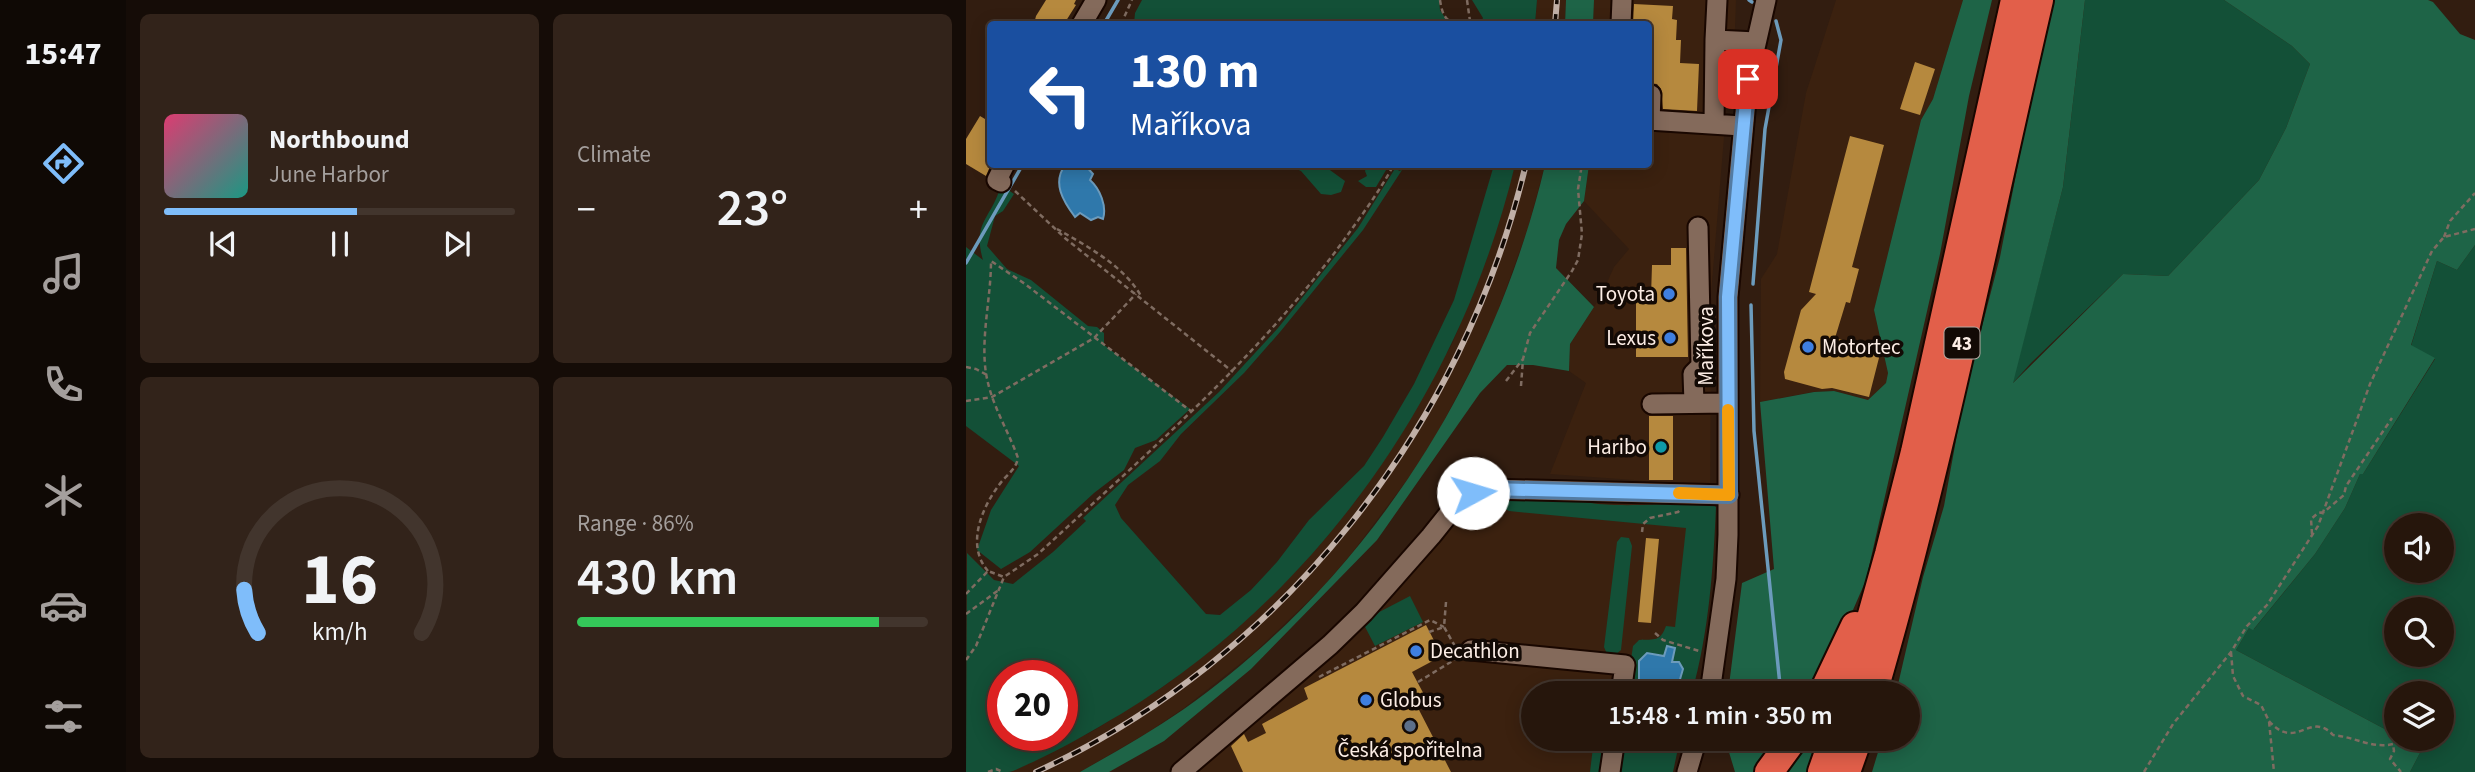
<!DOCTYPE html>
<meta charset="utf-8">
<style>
:root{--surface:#26160c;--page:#32231a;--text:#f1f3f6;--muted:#a49f9d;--line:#42352d;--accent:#7fbdfa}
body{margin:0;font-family:"Source Sans 3",sans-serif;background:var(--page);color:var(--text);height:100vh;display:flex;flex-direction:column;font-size:26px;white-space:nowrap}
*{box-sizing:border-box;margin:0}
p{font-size:23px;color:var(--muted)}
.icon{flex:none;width:38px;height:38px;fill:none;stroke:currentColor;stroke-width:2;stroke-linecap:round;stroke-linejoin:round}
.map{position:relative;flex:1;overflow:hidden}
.details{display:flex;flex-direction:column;gap:14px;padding:14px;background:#150c07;width:840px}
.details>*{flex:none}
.banner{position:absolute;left:21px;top:21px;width:665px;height:147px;border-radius:7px;box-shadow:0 4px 18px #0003,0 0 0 2px var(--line);background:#1a4fa0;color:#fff;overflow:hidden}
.buttons{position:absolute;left:1418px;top:513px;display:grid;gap:14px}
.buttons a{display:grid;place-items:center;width:70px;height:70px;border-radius:50%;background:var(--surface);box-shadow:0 4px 18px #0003,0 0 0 2px var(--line);font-size:35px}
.speed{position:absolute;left:21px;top:660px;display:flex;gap:14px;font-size:35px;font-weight:700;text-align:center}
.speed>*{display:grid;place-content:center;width:91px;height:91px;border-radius:50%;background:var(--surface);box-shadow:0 4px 18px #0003,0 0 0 2px var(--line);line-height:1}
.speed .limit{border:10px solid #d22;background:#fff;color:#111}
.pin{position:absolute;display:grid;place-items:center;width:60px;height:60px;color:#fff;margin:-30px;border-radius:14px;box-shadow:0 4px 10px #0006}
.me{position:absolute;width:77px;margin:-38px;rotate:84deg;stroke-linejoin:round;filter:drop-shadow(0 0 5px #0008)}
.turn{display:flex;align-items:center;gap:24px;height:147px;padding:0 28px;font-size:32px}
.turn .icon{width:91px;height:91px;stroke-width:2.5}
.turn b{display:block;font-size:49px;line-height:60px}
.big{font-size:52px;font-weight:600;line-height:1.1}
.details .widget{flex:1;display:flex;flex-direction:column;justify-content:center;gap:10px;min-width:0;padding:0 24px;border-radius:10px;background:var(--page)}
.details .dial{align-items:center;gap:0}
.dial svg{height:182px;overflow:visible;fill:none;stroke:var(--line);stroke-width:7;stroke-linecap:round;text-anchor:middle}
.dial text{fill:var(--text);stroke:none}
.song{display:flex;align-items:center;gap:21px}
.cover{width:84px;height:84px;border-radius:10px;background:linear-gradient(135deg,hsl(340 70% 55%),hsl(170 70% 35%))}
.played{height:7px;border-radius:4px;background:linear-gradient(90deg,var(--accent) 55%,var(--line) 55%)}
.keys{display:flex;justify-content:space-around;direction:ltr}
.heat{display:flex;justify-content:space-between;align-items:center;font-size:38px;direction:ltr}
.charge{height:10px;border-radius:5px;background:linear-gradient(90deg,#34c759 86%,var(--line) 0)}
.details .tiles{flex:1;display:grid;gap:14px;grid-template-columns:repeat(2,1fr)}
.trip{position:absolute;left:555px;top:681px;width:399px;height:70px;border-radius:35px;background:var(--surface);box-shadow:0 4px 18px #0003,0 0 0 2px var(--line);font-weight:600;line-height:70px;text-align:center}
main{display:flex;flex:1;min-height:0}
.dock{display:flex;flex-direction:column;width:126px;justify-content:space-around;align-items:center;background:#0f0905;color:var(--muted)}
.dock .icon{width:49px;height:49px}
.dock .active{color:var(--accent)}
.dock b{font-size:32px;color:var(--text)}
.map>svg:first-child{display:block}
.built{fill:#3b210f}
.green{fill:#135037;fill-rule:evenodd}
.forest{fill:#1e6447}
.water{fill:#2f78ab;stroke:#6c9bbc;stroke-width:2}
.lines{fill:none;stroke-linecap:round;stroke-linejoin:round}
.stream{stroke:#6c9bbc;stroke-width:3.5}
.building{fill:#b6893e}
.minor-casing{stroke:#190700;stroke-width:23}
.highway-casing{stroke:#190700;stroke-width:32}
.path{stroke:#7f6c61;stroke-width:2.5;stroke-dasharray:5 3.5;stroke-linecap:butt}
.minor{stroke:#846a5b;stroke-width:19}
.highway{stroke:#e25f4a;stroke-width:28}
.rail-casing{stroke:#c1b0a7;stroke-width:6}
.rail{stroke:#130a05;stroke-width:3.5;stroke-dasharray:10;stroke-linecap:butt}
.route-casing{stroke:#537ba2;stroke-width:18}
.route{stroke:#7fbdfa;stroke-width:12}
.slow{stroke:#f59e0b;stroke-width:12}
.shop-dot{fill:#3f7fe0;stroke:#130a05;stroke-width:2.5}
.culture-dot{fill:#0f9aa8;stroke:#130a05;stroke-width:2.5}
.service-dot{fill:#5c6f8a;stroke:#130a05;stroke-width:2.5}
.labels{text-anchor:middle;stroke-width:7;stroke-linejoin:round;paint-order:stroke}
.shield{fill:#130a05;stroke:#b6a9a2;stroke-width:2}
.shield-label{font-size:19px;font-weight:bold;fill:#fcede5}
.poi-label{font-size:21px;fill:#fcede5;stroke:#130a05;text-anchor:end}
.street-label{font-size:21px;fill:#fcede5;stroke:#130a05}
</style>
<main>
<nav class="dock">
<b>15:47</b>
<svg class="icon active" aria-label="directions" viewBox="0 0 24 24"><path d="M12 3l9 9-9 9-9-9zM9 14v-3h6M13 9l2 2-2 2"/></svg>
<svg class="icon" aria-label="music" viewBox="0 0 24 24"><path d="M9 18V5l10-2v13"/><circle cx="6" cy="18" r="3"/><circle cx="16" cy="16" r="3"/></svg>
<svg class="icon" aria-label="phone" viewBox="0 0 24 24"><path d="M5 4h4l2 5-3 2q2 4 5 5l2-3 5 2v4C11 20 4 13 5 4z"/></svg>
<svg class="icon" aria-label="climate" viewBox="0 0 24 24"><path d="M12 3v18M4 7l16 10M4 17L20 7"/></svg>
<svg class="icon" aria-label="car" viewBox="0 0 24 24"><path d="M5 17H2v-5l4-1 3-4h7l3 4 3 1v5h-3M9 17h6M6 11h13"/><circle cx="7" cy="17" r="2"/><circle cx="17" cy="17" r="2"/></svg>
<svg class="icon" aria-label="filters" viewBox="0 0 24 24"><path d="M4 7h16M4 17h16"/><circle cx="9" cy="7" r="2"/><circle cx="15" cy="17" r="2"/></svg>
</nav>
<section class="details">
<div class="tiles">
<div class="widget">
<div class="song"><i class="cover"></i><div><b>Northbound</b><p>June Harbor</p></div></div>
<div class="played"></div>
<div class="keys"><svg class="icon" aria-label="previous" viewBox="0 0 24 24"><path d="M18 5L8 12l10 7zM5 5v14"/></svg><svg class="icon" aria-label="pause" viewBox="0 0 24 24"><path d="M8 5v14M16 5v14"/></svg><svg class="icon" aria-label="next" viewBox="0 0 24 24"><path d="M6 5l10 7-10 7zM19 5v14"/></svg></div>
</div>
<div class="widget"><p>Climate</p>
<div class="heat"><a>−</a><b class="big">23°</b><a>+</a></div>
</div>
<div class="widget dial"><svg viewBox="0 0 100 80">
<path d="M14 69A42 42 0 1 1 86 69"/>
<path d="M14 69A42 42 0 0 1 8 50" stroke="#7fbdfa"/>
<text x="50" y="56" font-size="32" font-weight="700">16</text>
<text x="50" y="72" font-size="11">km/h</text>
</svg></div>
<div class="widget"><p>Range · 86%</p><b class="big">430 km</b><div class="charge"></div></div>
</div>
</section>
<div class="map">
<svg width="1509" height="772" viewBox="0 0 1509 772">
<rect width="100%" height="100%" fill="#321d10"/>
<!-- built -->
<path class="built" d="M571,0H600L599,24H569Z
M628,0H770L768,55L760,113L745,294L744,548L735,649L672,641L668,646L661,693H567V738L654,739L652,772H202L364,636L490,495L625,483L724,484L584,474L620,383L603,371L604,344L635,296L648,267L663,249L618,201L623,165L682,164V24H627Z
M870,0H997L967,99L955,120L908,310L922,373L920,383L902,400L868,391L847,392L794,402L795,279L811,254L840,93Z
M549,165H579L562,228L531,314L512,356L470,436L444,476L386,553L356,588L289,652L218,708L181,733L114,772H45L127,731L201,684L269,630L334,567L363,534L391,499L486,344L520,261Z"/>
<!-- green -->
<path class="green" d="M176,0H473L474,10L483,24H168L169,13Z
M506,0H571L569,24H514L517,18Z
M1119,0H1258L1326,46L1344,64L1320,128L1293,180L1202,276L1157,274L1065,363L1046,384L1097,187Z
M326,165H357L379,181L375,192L365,195L355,194L335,171L328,168Z
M372,165H423L410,187H400L392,181L401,176L399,171L401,165L387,170Z
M528,165H549C495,389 353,594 155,714C126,731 97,748 67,762C59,765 50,771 42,772C29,772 14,772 0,772L1,553L28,580L47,584L87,552L120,521L117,518L253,392L312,328L392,228L430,167L433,171L436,170L397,230L314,332L278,373L215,434L194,461L162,485L149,505L155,518L240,614L254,615L285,590L311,562L343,520L398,466L417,437L448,384L488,300ZM37,676H96V735H37Z
M38,187L48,194L37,211L29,216L21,246L41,269L65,280L122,326L131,327L138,333V345L224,409L190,440L169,448L158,470L128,493L64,552L35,569L11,550L25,510L53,466L0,426V247L17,260C6,222 25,219 34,188Z
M1509,245V772H1444L1456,749L1437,739L1475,738V693H1430V735L1270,650L1283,628L1288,629L1349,554L1379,508L1394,474H1397L1469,359L1445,346L1471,261L1491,270ZM1430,525H1475V570H1430ZM1430,609H1475V654H1430Z
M607,497C620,508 679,505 698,504C704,503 708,499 714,498C723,497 744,501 750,507C747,572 743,630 726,693H660L667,646L673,640C689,639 694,642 700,626L709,627L720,528L543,511L530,504L535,498L592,501L595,498Z
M655,537L663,538L666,546L655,650L648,656L641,654L638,647L651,542Z
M444,596L457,622L409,646L396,621Z
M628,739H642L637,772H624Z
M655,739H714L707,772H652Z"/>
<!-- forest -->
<path class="forest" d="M600,0H628L627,24H599Z
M997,0H1026L1003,96L974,254L900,580L867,656L844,693H762L776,583L808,569L794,402L848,392L868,391L902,400L920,383L922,373L908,310L955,120L967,99Z
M1088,0H1119L1097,187L1047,383L1157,274L1202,276L1293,180L1320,128L1344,64L1326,46L1258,0H1462L1467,2L1494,34L1509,40V245L1491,270L1471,261L1445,345L1469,358L1397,474H1394L1379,508L1349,554L1287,630L1283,628L1270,650L1430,735V738L1437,739L1456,749L1444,772H906L916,739L942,738V693H930L957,577L978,506L998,396L1034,257L1066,92Z
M579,165H623L618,201L600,224L593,240L590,268L628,307L604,344L603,371L567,365H541L514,393L411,540L285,669L198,741L143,772H114C149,752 185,732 218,709C401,580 528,381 579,165Z
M759,739H814L789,772H769Z
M842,739H850L841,772H817Z"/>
<!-- water -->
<path class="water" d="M99,165H119L127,174L124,180C134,189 141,206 137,219L132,217L125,220L114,213L109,217C97,201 86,183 99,165Z
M701,646L709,648L706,662H713L717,669L710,693H673V661L681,653L698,656Z"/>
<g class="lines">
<!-- stream -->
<path class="stream" d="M783,0L786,2
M138,24L152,0
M0,263L57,164
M787,284L799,129L815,40L810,21
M785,305L788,431L814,685"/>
</g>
<!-- building -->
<path class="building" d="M80,0H110L108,4L110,5L98,24H68L70,16Z
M668,4L707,6L706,19L711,20L710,40H715L714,63L733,64L731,111L697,109L695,89L691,84L682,83V24H667Z
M949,62L969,69L954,115L934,109Z
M14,116L24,122L25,164L20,176L0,164V139Z
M884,136L918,145L886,267L893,269L884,303L880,302L869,338L915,350L903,397L866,388L856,389L819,379L818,372L835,310L850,294L843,292Z
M705,248H720L722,357H670V297H685L686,265H705Z
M683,416H707V480H683Z
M680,538L693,539L685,623L672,622Z
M460,625L476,656L446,672L462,702L452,708L485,772H277L265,746L278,734L282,742L300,733L296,724L342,699L338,688Z"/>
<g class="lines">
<defs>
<path id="minor" d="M751,0L749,40L790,42
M116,24L130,0
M655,24L656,0
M682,95H685L684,121
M682,120L776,126
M748,124L749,40
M35,182L31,180L39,164
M728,403L727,374L735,366L732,227
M686,404L762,403
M505,650L659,665L655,693
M744,693L760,579L762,535V297L782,79L800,0
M215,772L364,645L398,612L465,536L489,506L507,493L525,489L763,495
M644,772L649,738
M721,772L731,738"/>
<path id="highway" d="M857,693L889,626
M884,693L923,554L949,452L1049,0
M907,693C974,465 1019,232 1073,0
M803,772L828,738
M856,772L868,738
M880,772L892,738"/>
</defs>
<!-- minor casing -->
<use href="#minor" class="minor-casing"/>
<!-- highway casing -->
<use href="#highway" class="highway-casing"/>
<!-- path -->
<path class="path" d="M474,0C479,36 496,15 515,24
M501,0L504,21
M155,24L166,0
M49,191L100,239L267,372
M91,229C121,246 158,266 175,296
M1478,237L1484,221L1509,193
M0,367L10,369L21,375
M540,381L557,359
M555,386L557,359L564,333L606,271L612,260L616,234L612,189L616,164
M0,401L26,397L128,338L170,294
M676,532L677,524L684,518L712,512L715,509
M1346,534L1345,519L1352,513L1358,512L1378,495L1380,486L1426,418
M22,571C0,546 15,509 33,485C40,475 50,470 52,458C41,427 22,400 19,365C16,331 25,296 25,261L59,284L226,412
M0,594L22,571L38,577L72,554C179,455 291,359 378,240C395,216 414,191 428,164
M480,602L478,627L490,648
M0,614L34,589
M463,632L478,627
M689,633L697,640L733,651
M1265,652L1267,676L1277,696L1295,705L1303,721L1308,772
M0,660L10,646L38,577
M353,677L464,620L478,627
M452,682L493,657
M1303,721C1330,752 1344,710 1367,735C1389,737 1406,749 1427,744L1428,751L1424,759L1435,772
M22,772L30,769L37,772
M1178,772L1207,724L1265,652L1281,626L1301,605L1352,526L1404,384L1466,251L1478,237L1509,229"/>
<!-- minor -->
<use href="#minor" class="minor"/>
<!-- highway -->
<use href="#highway" class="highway"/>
<defs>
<path id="rail" d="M589,24L591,0
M70,772C317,658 497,428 560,164"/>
</defs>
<!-- rail casing -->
<use href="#rail" class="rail-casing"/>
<!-- rail -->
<use href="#rail" class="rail"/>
</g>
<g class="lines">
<defs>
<path id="route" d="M507,493L525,489L763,495L762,297L782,79"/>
</defs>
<!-- route casing -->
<use href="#route" class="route-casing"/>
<!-- route -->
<use href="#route" class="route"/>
<!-- slow -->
<path class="slow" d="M713,493L763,495L762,410"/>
</g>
<!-- markers -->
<g class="shop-dot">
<circle cx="703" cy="294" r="7"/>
<circle cx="704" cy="338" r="7"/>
<circle cx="842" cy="347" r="7"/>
<circle cx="450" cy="651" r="7"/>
<circle cx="400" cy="700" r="7"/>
</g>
<circle class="culture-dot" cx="695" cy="447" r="7"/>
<circle class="service-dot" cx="444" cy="726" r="7"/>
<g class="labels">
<!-- shield labels -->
<rect class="shield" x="978.5" y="327.5" width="35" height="31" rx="5"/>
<g class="shield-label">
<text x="996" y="350">43</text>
</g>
<!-- poi labels -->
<g class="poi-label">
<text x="689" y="301">Toyota</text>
<text x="690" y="345">Lexus</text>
<text x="856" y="354" text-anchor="start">Motortec</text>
<text x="681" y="454">Haribo</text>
<text x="464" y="658" text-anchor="start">Decathlon</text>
<text x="414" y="707" text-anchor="start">Globus</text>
<text x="444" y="757" text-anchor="middle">Česká spořitelna</text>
</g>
<!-- street labels -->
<g class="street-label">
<text transform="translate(740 346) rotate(-90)" y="7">Maříkova</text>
</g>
</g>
</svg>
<div class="buttons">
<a><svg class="icon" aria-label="sound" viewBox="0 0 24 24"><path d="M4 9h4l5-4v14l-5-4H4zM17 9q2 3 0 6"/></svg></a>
<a><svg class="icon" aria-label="search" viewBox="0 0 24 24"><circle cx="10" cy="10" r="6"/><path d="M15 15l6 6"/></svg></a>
<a><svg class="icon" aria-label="layers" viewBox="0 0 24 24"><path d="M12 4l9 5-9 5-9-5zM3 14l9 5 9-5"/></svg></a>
</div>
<div class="speed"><div class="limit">20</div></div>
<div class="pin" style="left:782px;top:79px;background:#d93025"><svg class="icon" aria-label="arrive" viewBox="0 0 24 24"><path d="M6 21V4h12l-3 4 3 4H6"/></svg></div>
<svg class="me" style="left:507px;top:493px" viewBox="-20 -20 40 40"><circle r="19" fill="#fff"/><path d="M0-13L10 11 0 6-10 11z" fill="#7fbdfa"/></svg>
<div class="trip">15:48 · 1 min · 350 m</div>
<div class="banner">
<div class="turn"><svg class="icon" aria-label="left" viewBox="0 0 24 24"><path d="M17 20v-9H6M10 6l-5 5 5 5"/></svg><div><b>130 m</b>Maříkova</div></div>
</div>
</div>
</main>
